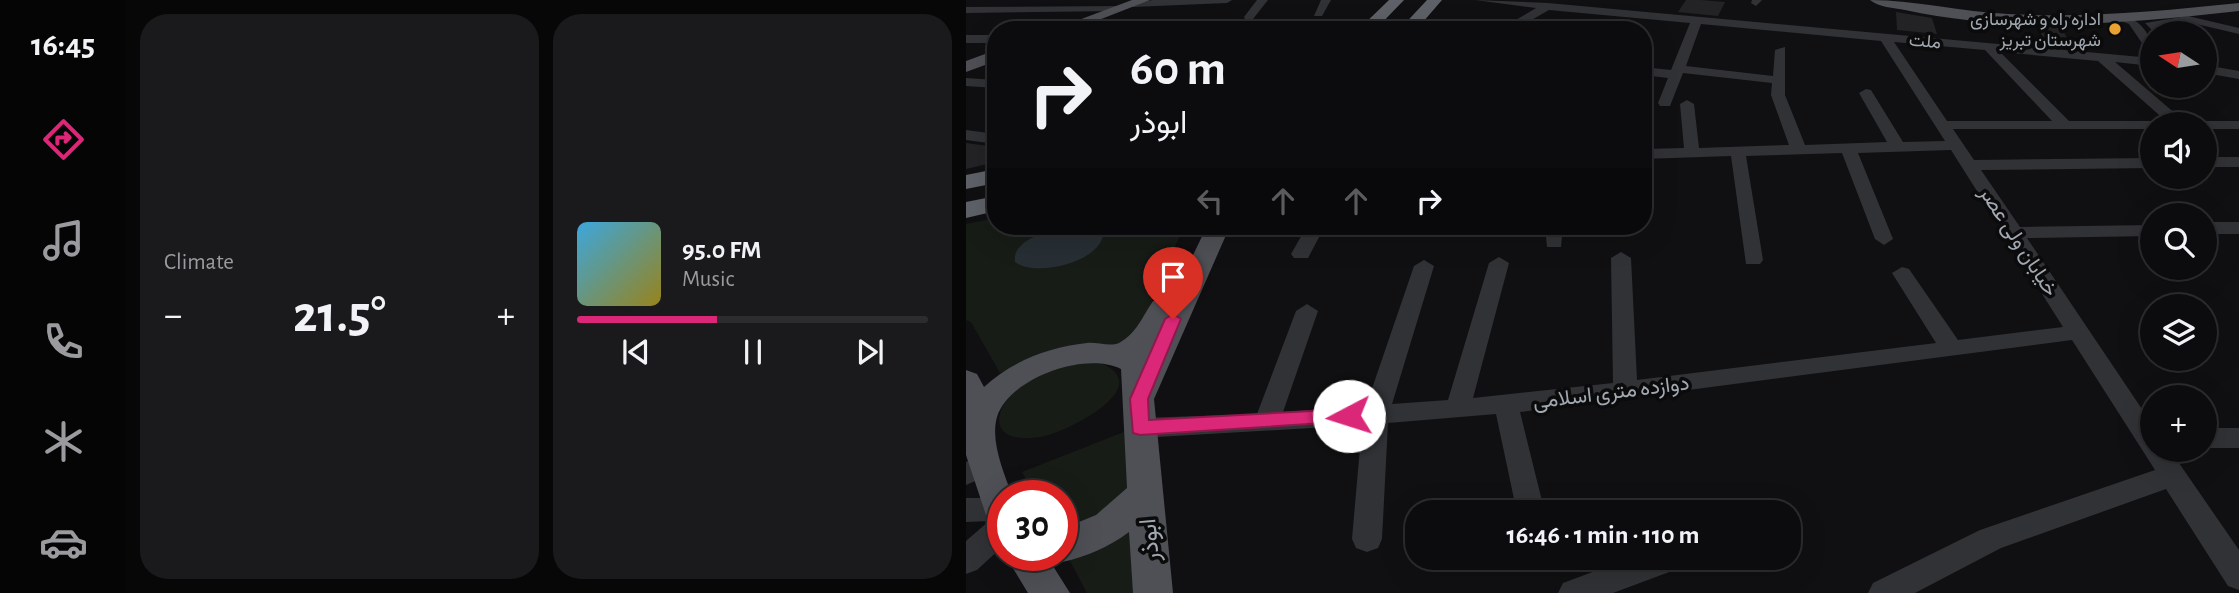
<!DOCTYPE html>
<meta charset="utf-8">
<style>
:root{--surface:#0c0c0e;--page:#1a1a1c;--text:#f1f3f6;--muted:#9a9b9e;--line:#2c2c2e;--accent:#db2777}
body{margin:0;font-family:"Alegreya Sans",Vazirmatn,sans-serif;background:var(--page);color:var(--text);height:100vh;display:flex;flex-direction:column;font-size:26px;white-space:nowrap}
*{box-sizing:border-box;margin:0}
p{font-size:23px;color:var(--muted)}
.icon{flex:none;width:38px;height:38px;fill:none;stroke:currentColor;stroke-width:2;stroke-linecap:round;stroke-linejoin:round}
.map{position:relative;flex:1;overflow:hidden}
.sheet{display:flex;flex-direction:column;gap:14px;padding:14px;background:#070708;width:840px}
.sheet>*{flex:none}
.banner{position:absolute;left:21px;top:21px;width:665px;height:214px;border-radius:28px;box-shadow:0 7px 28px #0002,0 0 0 2px var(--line);background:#0c0c0e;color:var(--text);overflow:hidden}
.needle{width:46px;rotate:282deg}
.tools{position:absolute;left:1174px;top:21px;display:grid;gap:14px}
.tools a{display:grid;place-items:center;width:77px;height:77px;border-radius:50%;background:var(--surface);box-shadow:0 7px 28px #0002,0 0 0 2px var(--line);font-size:35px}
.speed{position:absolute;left:21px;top:480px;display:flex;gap:14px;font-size:35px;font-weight:700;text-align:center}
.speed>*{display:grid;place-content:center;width:91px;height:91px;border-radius:50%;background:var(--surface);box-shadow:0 7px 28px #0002,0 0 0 2px var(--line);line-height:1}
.speed .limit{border:10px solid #d22;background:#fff;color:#111}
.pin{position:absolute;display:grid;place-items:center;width:60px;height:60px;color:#fff;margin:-72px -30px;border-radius:50% 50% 50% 0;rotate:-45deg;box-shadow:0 0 7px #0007}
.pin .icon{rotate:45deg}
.me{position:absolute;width:77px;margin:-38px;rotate:265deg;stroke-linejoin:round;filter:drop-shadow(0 0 5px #0008)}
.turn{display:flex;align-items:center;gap:24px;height:147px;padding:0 28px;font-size:32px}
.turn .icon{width:91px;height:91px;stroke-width:2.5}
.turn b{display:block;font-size:49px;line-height:60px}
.lanes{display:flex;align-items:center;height:66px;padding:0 28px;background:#0003;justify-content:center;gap:35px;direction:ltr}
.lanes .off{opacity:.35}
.big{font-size:52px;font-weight:700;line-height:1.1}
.sheet .tile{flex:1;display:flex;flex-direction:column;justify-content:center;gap:10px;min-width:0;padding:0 24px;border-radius:28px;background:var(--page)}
.song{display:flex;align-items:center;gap:21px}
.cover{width:84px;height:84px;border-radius:10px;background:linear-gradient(135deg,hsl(200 70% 55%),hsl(50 70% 35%))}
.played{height:7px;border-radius:4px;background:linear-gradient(90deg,var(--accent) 40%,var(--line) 40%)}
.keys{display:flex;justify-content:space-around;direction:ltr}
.heat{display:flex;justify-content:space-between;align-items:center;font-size:38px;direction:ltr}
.sheet .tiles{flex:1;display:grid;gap:14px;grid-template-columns:repeat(2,1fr)}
.trip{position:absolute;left:439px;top:500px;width:396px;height:70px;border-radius:28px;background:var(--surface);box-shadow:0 7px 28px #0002,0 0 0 2px var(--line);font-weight:700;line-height:70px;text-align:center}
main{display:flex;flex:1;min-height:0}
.tab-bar{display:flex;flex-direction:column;width:126px;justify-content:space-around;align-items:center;background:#050506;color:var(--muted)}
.tab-bar .icon{width:49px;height:49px}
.tab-bar .selected{color:var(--accent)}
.tab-bar b{font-size:32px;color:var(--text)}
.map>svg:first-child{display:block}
.green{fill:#171c17}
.water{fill:#272f34}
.building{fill:#232326}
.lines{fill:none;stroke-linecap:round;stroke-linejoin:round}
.minor{fill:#313236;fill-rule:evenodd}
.major{fill:#4e5055;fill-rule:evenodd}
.highway{fill:#5e6167;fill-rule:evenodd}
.route{fill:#db2777;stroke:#8e194d;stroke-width:2}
.poi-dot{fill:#e9a231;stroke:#0b0b0c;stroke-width:2.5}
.labels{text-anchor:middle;stroke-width:7;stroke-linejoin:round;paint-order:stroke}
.far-poi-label{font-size:18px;fill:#a2a8b2;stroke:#0b0b0c;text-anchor:end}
.far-street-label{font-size:18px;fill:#a2a8b2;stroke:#0b0b0c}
.street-label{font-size:21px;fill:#a2a8b2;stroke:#0b0b0c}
.near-street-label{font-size:24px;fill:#a2a8b2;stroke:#0b0b0c}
</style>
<main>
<nav class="tab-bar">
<b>16:45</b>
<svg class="icon selected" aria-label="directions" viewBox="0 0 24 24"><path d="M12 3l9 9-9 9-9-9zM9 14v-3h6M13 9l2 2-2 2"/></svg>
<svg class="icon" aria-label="music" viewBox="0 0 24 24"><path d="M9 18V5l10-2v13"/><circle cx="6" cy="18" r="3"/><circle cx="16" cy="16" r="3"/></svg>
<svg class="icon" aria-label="phone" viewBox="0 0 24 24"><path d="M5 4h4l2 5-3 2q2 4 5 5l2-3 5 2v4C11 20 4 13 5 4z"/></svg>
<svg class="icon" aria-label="climate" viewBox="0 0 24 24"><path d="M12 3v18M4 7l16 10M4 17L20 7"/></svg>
<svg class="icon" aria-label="car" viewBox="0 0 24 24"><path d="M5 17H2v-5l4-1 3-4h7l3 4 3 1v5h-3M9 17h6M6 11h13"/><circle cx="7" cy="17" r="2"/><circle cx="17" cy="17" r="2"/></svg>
</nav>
<section class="sheet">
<div class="tiles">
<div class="tile"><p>Climate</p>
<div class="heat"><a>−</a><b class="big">21.5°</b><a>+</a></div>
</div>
<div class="tile">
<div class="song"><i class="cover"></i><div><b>95.0 FM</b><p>Music</p></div></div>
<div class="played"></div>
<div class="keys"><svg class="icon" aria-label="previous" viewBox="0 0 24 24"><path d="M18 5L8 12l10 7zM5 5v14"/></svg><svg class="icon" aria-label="pause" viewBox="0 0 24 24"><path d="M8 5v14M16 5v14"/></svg><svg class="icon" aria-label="next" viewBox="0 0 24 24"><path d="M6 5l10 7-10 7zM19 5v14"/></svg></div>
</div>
</div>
</section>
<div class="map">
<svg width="1273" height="593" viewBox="0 0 1273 593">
<rect width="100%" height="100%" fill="#101012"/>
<!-- green -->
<path class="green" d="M30,218V226H218L168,343L98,351L34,373L5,322L0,320V224Z
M134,363C193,386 100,433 74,437C18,445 25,405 62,380C83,366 109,364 134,363Z
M158,432L173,593H121L96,546V495H69L56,472Z"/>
<!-- water -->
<path class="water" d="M115,226L133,229L137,234C135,262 69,278 49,262C45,236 96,227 115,226Z"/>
<!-- building -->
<path class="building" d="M720,0H735L759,2L752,16L712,12Z
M930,12L966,18L971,34L931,30Z
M1072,27H1095L1101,38L1097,37L1105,48L1081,46Z
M0,143L30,147V162L0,169Z"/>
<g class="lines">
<!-- minor -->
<path class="minor" d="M187,0H266L261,3L167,7L162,4Z
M291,0H302L287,19H279L278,17Z
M355,0H365L356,16H348Z
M509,0L582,3L1186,58V66L1149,62L1218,121H1273V129H1239V124H1186V129H987L1008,160L1186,158V168L1015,170L1054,227L1186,225V236L1061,238L1186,424V450H1204L1273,550V590L1262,586L1200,489L1035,548L949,593H902L907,583L1014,530L1189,470L1106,340L554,412L579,513H551L530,414L422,423L416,539L412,548L401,552L390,548L386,539L396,425L174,438L165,435L161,428L165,421L174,418L291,414L330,311L341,304L352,311L317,412L400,406L448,266L458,260L468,266L426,404L482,400L523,263L533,257L543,263L507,398L647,383L645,258L655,252L665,258L671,380L970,343L926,273L936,267L943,269L992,340L1097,327L985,150L892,153L927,239L918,245L909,239L876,153L780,156L797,260L794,264H780L765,156L677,159V149L718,148L714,104L721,100L728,104L733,148L823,145L805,95L806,83L717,73L704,106H694L692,103L702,78L677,75V67L705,70L724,23L583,10L548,30H533L570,8ZM735,24L915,41L979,141L937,142L905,90L900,89L893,93L921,142L839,145L819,95V47L809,50L807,76L720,66ZM928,42L1019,50L1086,121H981ZM1034,52L1132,61L1200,121H1103Z
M786,0H796L790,6L785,3Z
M158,6L159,8L154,11L0,13V7Z
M1157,15C1174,20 1186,34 1186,53L1182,52L1163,24L1153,20V16Z
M1222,16L1273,28V34L1222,22L1194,25L1201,33H1189L1179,23Z
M248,20L252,21V25L244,30H229Z
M327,20L337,22L327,30H313Z
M0,35H30V43H0Z
M1239,65L1273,71V79L1239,73Z
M0,78L30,80V88L0,86Z
M0,130L30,134V144L0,140Z
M1239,157H1273V167H1239Z
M1239,222H1273V234H1239Z
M341,226H359L342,258H328L325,254Z
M579,226H597L595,247H581Z
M1239,428H1273V448H1239Z
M20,453L30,456L34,464L30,472L0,485V462Z
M0,498H37V546L11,570L0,574V541L23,521L0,522Z
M664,558H718L714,568L647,593H592L597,583Z"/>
<!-- major -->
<path class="major" d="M166,0H184L107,30H86Z
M904,0C950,0 996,12 1042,14C1119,18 1197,11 1273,3V11C1163,23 1048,34 939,10C928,8 912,7 904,0Z
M30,50V61L0,72V61Z
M241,226H264L188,399L207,593H167L163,532C143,547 120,557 96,562L81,555H96V529L130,515L161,488L155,369C120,351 43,378 31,417C24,441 38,473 46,495H37V531L24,527L0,455V370L11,374L18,387C46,361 83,347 121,343C131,342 144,347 153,343C171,333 176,317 187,301H205Z
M39,555H80L104,593H62Z"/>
<!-- highway -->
<path class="highway" d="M423,0H438L409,30H392Z
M461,0H476L450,30H433Z
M30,169V183L0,189V175Z
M30,196V211L0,218V202Z"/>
</g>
<!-- route -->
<path class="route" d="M207,314L215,319L182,399L183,420L383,409L389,411L392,416L389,421L174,435L167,433L164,399L199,319Z"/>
<!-- markers -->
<circle class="poi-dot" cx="1149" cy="29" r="7"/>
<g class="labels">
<!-- far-poi labels -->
<g class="far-poi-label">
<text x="1135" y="25">اداره راه و شهرسازی<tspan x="1135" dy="21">شهرستان تبریز</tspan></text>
</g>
<!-- far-street labels -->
<g class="far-street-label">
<text transform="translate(959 41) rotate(5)" y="6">ملت</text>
</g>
<!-- street labels -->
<g class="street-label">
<text transform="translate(1053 241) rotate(57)" y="7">خیابان ولی عصر</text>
<text transform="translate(645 392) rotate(-7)" y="7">دوازده متری اسلامی</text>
</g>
<!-- near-street labels -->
<g class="near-street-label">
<text transform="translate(183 540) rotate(-95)" y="8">ابوذر</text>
</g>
</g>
</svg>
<div class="tools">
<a><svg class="needle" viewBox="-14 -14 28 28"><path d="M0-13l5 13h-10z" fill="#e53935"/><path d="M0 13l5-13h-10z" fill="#9a9b9e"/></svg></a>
<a><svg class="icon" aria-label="sound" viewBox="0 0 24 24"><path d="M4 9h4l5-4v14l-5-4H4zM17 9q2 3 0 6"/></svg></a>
<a><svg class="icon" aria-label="search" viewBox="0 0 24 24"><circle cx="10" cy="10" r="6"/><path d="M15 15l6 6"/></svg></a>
<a><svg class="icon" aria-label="layers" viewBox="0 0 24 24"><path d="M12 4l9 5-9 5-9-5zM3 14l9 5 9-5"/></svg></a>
<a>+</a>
</div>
<div class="speed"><div class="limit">30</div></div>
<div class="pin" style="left:207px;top:319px;background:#d93025"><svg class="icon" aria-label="arrive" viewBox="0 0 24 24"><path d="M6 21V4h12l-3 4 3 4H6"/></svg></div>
<svg class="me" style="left:383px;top:416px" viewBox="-20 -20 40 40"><circle r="19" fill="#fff"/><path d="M0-13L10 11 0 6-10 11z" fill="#db2777"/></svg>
<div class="trip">16:46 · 1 min · 110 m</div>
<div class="banner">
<div class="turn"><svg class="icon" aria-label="right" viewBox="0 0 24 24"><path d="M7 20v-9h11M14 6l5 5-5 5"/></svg><div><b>60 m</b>ابوذر</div></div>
<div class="lanes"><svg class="icon off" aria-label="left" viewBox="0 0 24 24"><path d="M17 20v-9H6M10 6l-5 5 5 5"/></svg><svg class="icon off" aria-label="ahead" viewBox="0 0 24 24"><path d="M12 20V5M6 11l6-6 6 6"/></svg><svg class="icon off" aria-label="ahead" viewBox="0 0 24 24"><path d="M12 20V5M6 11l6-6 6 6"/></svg><svg class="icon" aria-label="right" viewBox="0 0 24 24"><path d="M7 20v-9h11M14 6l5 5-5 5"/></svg></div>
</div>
</div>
</main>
